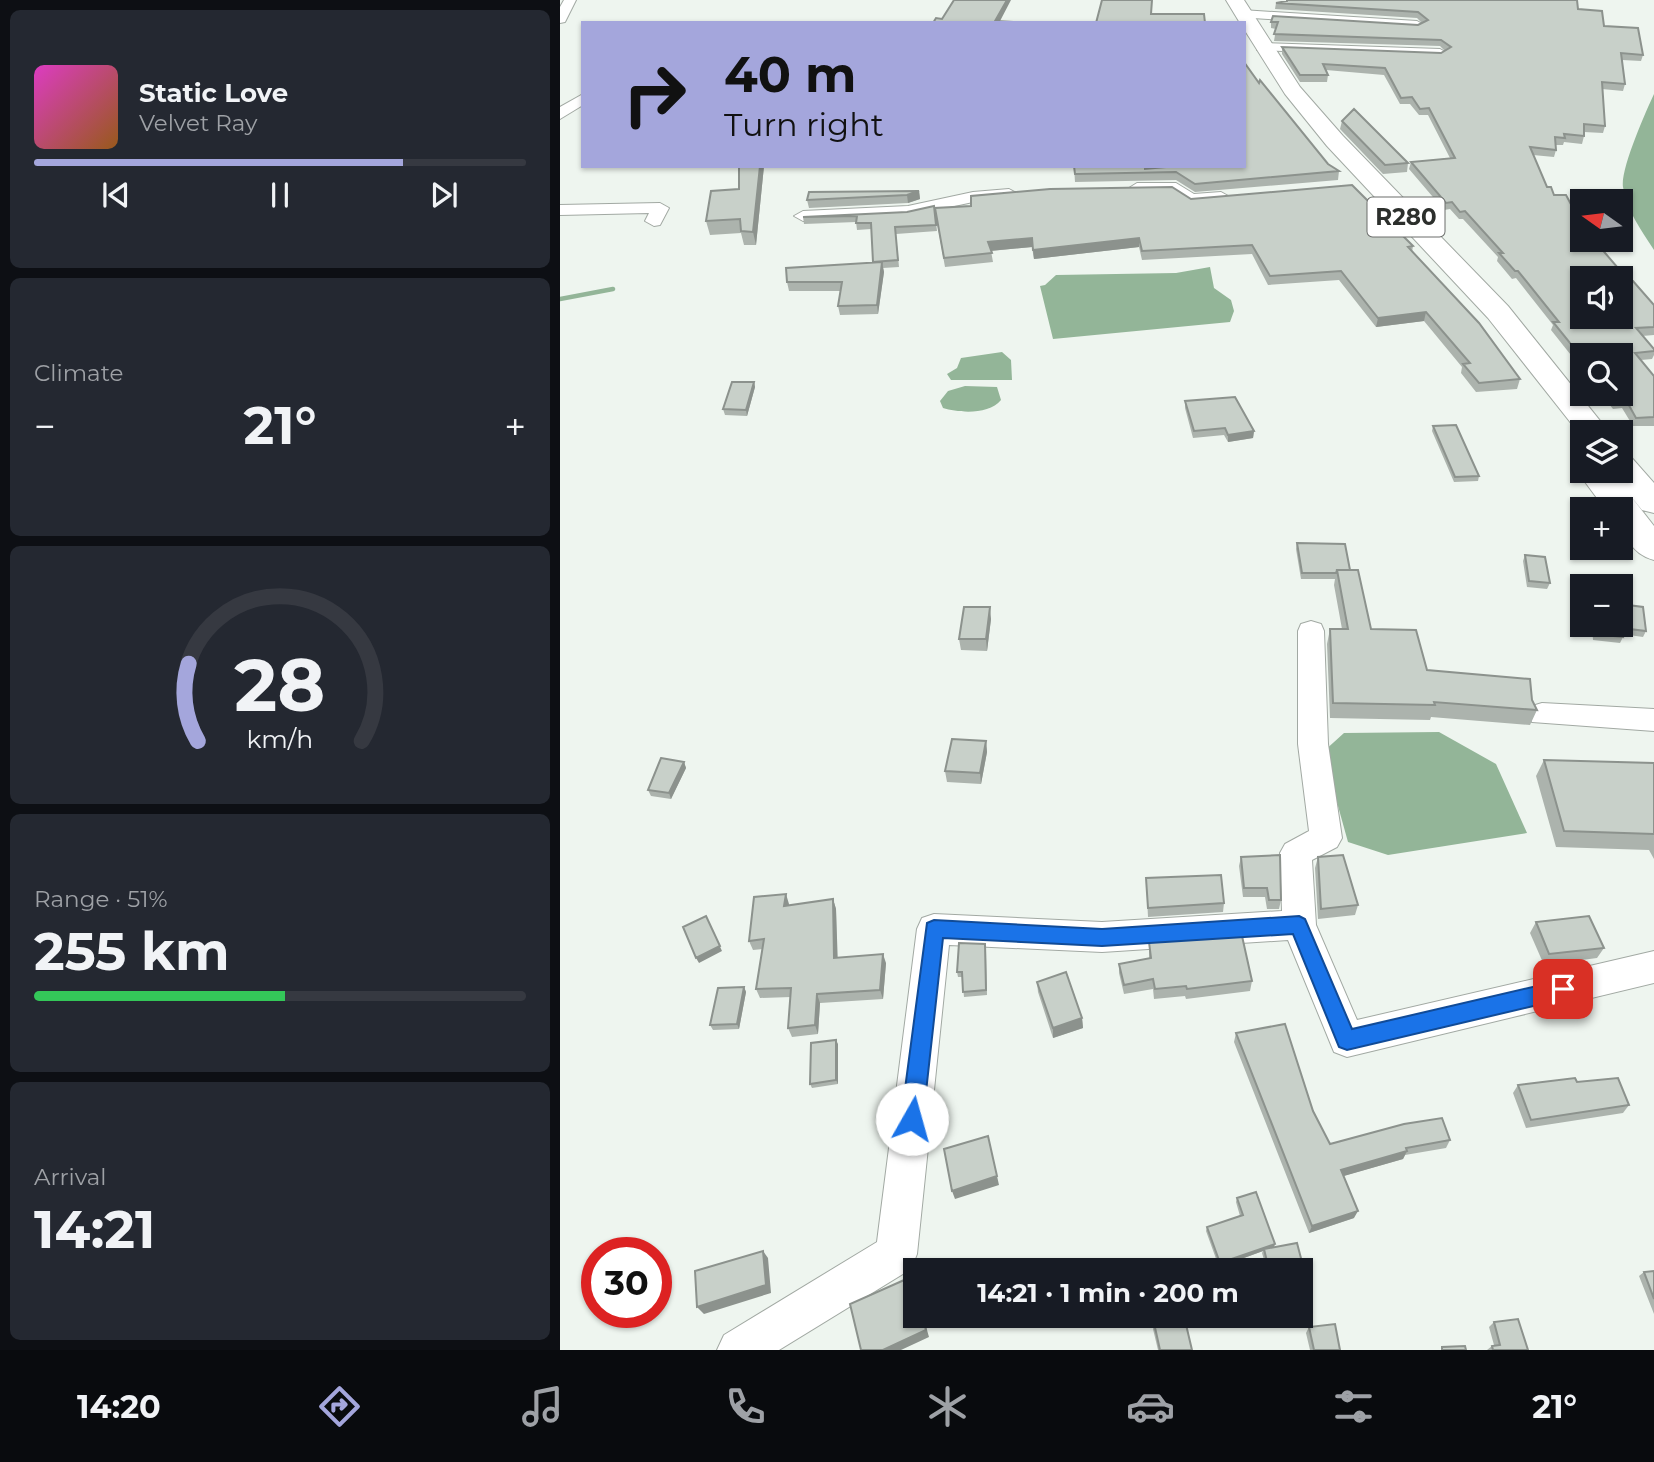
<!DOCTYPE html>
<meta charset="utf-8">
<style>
:root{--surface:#171b24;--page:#242831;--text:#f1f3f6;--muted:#9ea1a6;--line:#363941;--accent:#a4a6dc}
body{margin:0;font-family:Montserrat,sans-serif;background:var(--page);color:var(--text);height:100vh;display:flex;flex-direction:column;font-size:26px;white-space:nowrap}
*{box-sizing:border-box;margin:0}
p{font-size:23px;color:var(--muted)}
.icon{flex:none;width:38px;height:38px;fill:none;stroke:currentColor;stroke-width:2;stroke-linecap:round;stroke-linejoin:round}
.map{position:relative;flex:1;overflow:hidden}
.side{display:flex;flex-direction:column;gap:10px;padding:10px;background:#0d0f14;width:560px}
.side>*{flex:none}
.guide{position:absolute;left:21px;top:21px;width:665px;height:147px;border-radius:0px;box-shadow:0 2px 5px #0004;background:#a4a6dc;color:#111;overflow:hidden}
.needle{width:46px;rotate:284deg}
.buttons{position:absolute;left:1010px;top:189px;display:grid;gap:14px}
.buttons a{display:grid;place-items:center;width:63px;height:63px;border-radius:0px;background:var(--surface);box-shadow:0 2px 5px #0004;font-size:35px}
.speed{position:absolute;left:21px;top:1237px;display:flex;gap:14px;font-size:35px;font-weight:700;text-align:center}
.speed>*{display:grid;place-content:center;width:91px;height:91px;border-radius:50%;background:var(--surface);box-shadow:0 2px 5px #0004;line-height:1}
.speed .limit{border:10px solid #d22;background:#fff;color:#111}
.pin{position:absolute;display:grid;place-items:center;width:60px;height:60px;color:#fff;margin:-30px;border-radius:14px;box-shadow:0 4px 10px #0006}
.me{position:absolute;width:77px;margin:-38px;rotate:7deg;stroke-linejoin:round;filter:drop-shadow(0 0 5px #0008)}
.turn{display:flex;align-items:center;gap:24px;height:147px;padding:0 28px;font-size:32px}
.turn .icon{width:91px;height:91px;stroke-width:2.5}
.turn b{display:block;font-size:49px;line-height:60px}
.big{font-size:52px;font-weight:700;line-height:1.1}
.side .tile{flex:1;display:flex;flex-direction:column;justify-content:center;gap:10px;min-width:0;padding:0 24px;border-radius:10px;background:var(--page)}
.side .dial{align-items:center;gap:0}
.dial svg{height:182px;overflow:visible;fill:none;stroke:var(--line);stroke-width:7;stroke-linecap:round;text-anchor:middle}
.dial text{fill:var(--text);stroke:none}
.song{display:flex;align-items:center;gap:21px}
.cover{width:84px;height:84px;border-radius:10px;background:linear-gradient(135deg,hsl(310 70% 55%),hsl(30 70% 35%))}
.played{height:7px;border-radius:4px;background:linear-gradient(90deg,var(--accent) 75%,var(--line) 75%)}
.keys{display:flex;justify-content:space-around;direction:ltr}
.heat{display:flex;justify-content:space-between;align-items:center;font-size:38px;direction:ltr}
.charge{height:10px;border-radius:5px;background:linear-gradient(90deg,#34c759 51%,var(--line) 0)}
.trip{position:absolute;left:343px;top:1258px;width:410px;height:70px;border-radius:0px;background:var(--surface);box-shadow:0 2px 5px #0004;font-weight:700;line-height:70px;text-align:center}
.tab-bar{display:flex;height:112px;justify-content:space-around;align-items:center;background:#090b0e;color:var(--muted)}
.tab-bar .icon{width:49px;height:49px}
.tab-bar .on{color:var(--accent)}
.tab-bar b{font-size:32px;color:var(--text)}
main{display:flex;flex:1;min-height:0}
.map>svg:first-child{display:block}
.water{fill:#93b598}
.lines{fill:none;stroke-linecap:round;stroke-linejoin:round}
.stream{stroke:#93b598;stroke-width:4.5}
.minor-casing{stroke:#a2a9a3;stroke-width:2}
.primary-casing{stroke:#a2a9a3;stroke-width:2}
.minor{fill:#fff;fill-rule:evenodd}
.primary{fill:#fff;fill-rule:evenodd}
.wall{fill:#acb3ad}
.shaded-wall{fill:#8c928d}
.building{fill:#c8d0c9;stroke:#8c928d;stroke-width:2;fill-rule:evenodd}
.route{fill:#1a73e8;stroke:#114b97;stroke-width:2}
.labels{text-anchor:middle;stroke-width:5;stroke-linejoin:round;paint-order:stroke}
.shield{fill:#fff;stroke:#6b6d6b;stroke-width:2}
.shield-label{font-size:23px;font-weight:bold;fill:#2c2f2c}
</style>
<main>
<section class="side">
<div class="tile">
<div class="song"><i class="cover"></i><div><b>Static Love</b><p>Velvet Ray</p></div></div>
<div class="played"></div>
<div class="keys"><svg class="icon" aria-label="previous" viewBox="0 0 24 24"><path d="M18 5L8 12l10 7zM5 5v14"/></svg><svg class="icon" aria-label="pause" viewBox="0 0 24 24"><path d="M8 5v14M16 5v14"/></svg><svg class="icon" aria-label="next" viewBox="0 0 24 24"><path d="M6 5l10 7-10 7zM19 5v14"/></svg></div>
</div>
<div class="tile"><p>Climate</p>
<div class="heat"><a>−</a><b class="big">21°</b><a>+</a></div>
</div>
<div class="tile dial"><svg viewBox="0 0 100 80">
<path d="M14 69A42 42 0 1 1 86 69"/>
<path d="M14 69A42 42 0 0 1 10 35" stroke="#a4a6dc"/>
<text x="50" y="56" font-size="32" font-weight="700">28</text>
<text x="50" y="72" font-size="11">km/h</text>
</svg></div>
<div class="tile"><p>Range · 51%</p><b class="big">255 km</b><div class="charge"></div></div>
<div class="tile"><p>Arrival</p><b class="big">14:21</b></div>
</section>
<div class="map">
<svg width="1094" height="1350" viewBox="0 0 1094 1350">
<rect width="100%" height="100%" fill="#eef5ef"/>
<!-- water -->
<path class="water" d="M1094,94V250C1081,230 1067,211 1063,187C1060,170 1086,111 1094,94Z
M650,267L654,288L671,300L674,311L670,322L493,339L480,286L485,285L496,275L616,273Z
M442,352L451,360L452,380H391L387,374L397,368L401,358Z
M405,386L437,387L441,400C429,415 399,413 383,408L380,401L388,391Z
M879,732L936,764L967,833L828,855L788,842L763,752L784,733Z"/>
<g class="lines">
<!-- stream -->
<path class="stream" d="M0,299L53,289"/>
<defs>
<path id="minor" d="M4,0H16L5,22L0,23V7Z
M682,10L857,21L864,25L857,29L677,17L676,14Z
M702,43L880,49L887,53L880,57L697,50V44Z
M23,94V105L0,119V107Z
M577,183H616L634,194L661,192L670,197L661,202L630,205L612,193L571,192L569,188Z
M449,189L458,194L455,198L413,202L348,216L243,221L234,216L243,211L348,206L413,192Z
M100,203L109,208L100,225L94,226L85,221L89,213L0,215V205Z
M751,621L761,624L764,631L768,744L782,838L777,847L752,860L756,925L797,1020L1094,951V983L787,1057L774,1052L728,940L542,952L389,945L357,1254L351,1269L219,1350H157L164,1335L317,1242L357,929L362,918L374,914L542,922L722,911L720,853L725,844L749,831L738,744V631L741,624Z
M982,703L1094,709V731L972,722L968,714L972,706Z"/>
<path id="primary" d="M666,0H684L740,87L783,136L948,306L1049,432H1022V437L928,318L767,146L725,94L684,29V23H680Z
M1060,454L1071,457L1094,483V513L1082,510L1069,494L1094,526V560C1071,554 1060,532 1060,509H1045L1017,471L1022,464V471H1060Z"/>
</defs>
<!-- minor casing -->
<use href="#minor" class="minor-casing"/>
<!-- primary casing -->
<use href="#primary" class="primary-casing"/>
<!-- minor -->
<use href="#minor" class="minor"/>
<!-- primary -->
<use href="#primary" class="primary"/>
</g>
<!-- wall -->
<path class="wall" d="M716,3L1018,9L1044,26L1083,55L1081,61L1062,60L1065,84L1063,91L1042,89L1045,126L1043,133L1024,132V136L1022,144L1004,142L1003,145H995L996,150L994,157L973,155L987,187L1020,222L1069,281L1094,305V335L1082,336L1094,349V355L1092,359L1081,360L1094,376V426H1073L1062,408L1053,409L1041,394H1060L1022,355V369L991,330L993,325L956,278L952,279L937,261L938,257L903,219H899L890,209L884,210L849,169L851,162L890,158L868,115H859L850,104H840L824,75L766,70L768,75L767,82H740L722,54V47L881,53L885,51L880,46L714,41L716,29L711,28V22L858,25L862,23L857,18L715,9Z
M699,83L768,164L779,171L778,180L635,192L616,180L515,182L514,166L585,169L684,166Z
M782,121L848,163L847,172L823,174L780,129Z
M179,166H204L196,245H184L181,233L150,235L146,221L179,189Z
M359,191L360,199L348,203L249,208L247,200Z
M631,199L853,246L852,252L960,379L957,389L916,392L901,373L902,367L864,321L816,327L779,280L708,285L692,254L582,260L579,247L474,259L472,247L431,251L433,262L385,267L376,217Z
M374,206L377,231L336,234L339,267L323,268L324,272L318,314L280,315L278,306L281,291H229L227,282L313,263L311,229L297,230L296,222L244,224L243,217L347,212Z
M194,382L195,387L187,416L165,415L163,409Z
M625,401L694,431L693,438L668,442L664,435L633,438L625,408Z
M873,426L919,476L918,481L894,482L872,431Z
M737,543L790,570L811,629L867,670L972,700L977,710L970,725L871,717L870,720L770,718L767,644L770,629H782L774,585L775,579H741L736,549Z
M965,555L990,583L987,589L967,587L963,561Z
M431,619L427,651L401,650L399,639Z
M1032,625H1060L1086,631L1083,637L1062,634L1063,637L1060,643L1033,640Z
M426,741L427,752L421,784L387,782L385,771Z
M984,760L1094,763V859L1089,850L996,847L976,776Z
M124,762L126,768L111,799L91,796L88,790Z
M681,857L721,900L719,909H707L705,897H683L679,866Z
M758,857L798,905L795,915L758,919L755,868Z
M586,878L664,903L663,912L588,917Z
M273,899L276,909L277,958L326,963L323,999L260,1003L258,1034L232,1037L228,1028L231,997L200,998L196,989L203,949L193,950L189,941L229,904V906Z
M976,922L1044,948L1037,958L984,965L970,933Z
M589,942L692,981L690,991L626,999L625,996L594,999L593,989L564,994L559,973V964L589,958Z
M426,949L427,995L404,997L402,977H398L397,972Z
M477,982L522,1018L523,1028L493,1038L478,992Z
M184,987L186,992L179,1029L153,1030L150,1025Z
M676,1033L753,1111L770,1144L890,1140L886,1148L845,1155L843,1159L783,1176L794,1218L749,1233L674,1042Z
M278,1044V1084L252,1088L250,1084Z
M1017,1082L1069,1105L1063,1113L966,1128L953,1093L958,1085Z
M696,1192L715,1244L713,1248L737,1243L747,1281L746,1285L740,1286V1270H707L702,1253L703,1251L659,1267L646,1231L647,1227L680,1216L676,1202L677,1198Z
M1094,1271V1314L1079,1276L1084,1272Z
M934,1322L968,1350H927L932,1346L934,1345L929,1327Z
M594,1323L632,1350H598L593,1329Z
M749,1327L780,1350H750L746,1333Z"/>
<!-- shaded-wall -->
<path class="shaded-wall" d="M447,0H451L439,23L435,21Z
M200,166H204L196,245L193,232Z
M359,191L360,199L348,203L347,195Z
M472,238V247L429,251L428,242Z
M579,238V247L474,259L473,250Z
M322,262L324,272L318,314L317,305Z
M866,312L864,321L816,327L818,318Z
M194,382L195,387L187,416L186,410Z
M694,431L693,438L668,442V435Z
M430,607L431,619L427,651L426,639Z
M426,741L427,752L421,784L420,773Z
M124,762L126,768L111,799L109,793Z
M226,894L229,904L228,916L224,906Z
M273,899L276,909L278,967L274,958Z
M146,916L162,951L139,963L136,958Z
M323,954L326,963L323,999L320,990Z
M184,987L186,992L179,1029L177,1024Z
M257,994L260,1003L258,1034L255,1025Z
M522,1018L523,1028L493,1038V1028Z
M276,1040L278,1044V1084L276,1080Z
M847,1151L843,1159L777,1178L781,1170Z
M437,1176L439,1185L395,1199L392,1191Z
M798,1211L794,1218L749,1233L752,1226Z
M715,1244L714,1247L659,1267L660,1263Z
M203,1251L208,1258L211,1293L144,1314L137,1307Z
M362,1316H363L369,1337L341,1350H323Z"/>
<!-- building -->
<path class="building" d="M394,0H447L435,21L472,23H373L376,18L382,19Z
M542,0H592L591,14H644L645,23H536Z
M727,0H1017L1018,9L1042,11L1044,26L1078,28L1083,55L1061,53L1065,84L1042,82L1045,126L1024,124V136L1004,134L1005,138L995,137L996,150L970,147L987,187H991L994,195H1006L1022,225V240H1034L1069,281H1073L1094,305V327L1076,328L1094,349V351L1075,353L1094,376V417L1076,418L1066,400H1056L1051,394H1060V355H1022V358L993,322H999L958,271H955L939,253H943L905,211L900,212L892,202L886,203L851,162L895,158L869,108L860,109L852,97L841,98L825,68L763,64L768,75H740L722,47L881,53L891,47L881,40L714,34L718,22H711L713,16L858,25L868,20L858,12L716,3L727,1ZM1022,278H1060V317H1022Z
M684,62L699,83L700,80L768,164L779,171L635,184L616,172L515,174L514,166H585V169L617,166H684Z
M794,109L848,163L825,165L782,121Z
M179,166H200L193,232L181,231L180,219L146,221L151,191L179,189Z
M792,185L853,246L848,247L919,323L960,379L919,383L903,364L910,363L866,312L818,318L781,271L710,276L692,245L582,251L579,238L473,250L472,238L428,242L432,253L384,258L375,208L411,206V196L490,189L612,187L631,199Z
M359,191L347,195L247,200L249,192Z
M374,206L376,225L335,227L338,260L313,262L311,223H296L297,216L243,217L347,212Z
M322,262L317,305L278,306L282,282H227L226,268Z
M172,382H194L186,410L163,409Z
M675,397L694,431L668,435L665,428L634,431L625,401Z
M896,425L919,476L895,477L873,426Z
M737,543L785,544L790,570H777L776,573H742Z
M965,555L985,557L990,583L969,581Z
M777,570H798L811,629L856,630L867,670L970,679L972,700L977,710L874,702L875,705L773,703L770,629H788Z
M1060,604L1083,607L1086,631L1061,628L1063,637L1036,634L1035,625H1060Z
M404,607H430L426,639H399Z
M392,739L426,741L420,773L385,771Z
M101,758L124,762L109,793L88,790Z
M984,760L1094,763V834L1004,831Z
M720,855L721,900H709L707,888H684L681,857Z
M783,855L798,905L761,909L758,857Z
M661,875L664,903L588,908L586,878Z
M226,894L224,906L273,899L274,958L323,954L320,990L257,994L255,1025L228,1028L231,988L196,989L204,939L189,941L194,897Z
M146,916L160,946L136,958L123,927Z
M1029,916L1044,948L989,954L976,922Z
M682,936L692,981L627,989L626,986L595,989L593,979L564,985L559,964L591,958L589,942Z
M399,943L425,944L426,990L403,992L402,972H397Z
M506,972L522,1018L493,1028L477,982Z
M184,987L177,1024L150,1025L158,988Z
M725,1024L753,1111L770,1144L844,1124L882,1118L890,1140L846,1148L847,1151L781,1170L798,1211L752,1226L676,1033Z
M276,1040V1080L250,1084L251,1043Z
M1015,1078L1017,1082L1058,1078L1069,1105L971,1120L958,1085Z
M428,1136L437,1176L392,1191L384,1149Z
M696,1192L715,1244L660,1263L647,1227L683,1215L677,1198Z
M737,1243L747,1281L740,1283V1270H709L704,1249Z
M203,1251L206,1285L137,1307L135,1271Z
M1094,1271V1299L1084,1272Z
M351,1277L355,1291V1316H362L366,1330L323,1350H301L290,1304Z
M620,1316H624L632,1350H600L594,1323Z
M958,1319L968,1350H933L932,1346L940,1345L934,1322Z
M775,1324L780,1350H754L749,1327Z
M905,1346L906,1350H882V1347Z"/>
<!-- route -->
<path class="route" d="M739,916L745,919L792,1029L1003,980L1010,983L1013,989L1010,996L1003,999L787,1050L779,1047L733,934L542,946L383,938L363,1119L359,1126L352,1129L344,1126L341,1119L367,923L374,920L542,929Z"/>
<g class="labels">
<!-- shield labels -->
<rect class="shield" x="807.5" y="197.5" width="77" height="39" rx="5"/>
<g class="shield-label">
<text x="846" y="225">R280</text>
</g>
</g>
</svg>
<div class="buttons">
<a><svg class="needle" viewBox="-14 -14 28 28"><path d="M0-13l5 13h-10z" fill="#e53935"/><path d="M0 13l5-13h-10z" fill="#9ea1a6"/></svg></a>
<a><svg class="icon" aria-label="sound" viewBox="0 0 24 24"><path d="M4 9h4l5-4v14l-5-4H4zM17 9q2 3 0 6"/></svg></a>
<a><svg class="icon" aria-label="search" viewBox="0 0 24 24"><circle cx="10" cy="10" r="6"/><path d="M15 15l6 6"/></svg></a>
<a><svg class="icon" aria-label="layers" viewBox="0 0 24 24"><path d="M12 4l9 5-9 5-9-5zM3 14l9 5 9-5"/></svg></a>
<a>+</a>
<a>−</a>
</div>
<div class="speed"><div class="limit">30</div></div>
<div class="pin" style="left:1003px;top:989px;background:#d93025"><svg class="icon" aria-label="arrive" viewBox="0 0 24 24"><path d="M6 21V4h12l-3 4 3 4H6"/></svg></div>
<svg class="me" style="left:352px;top:1119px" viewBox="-20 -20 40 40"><circle r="19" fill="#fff"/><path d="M0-13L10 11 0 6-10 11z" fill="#1a73e8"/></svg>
<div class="trip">14:21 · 1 min · 200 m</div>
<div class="guide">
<div class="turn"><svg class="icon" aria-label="right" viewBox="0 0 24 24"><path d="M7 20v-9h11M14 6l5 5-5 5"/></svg><div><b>40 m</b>Turn right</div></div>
</div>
</div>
</main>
<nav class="tab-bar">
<b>14:20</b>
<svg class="icon on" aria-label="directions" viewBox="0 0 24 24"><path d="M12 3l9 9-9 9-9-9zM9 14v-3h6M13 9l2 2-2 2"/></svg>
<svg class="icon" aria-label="music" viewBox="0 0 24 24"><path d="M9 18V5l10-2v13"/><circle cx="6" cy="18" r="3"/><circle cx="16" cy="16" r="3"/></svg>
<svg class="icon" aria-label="phone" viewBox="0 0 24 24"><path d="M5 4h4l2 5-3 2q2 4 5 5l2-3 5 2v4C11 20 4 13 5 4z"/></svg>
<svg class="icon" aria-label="climate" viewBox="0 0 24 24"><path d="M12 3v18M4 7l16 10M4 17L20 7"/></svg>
<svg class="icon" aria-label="car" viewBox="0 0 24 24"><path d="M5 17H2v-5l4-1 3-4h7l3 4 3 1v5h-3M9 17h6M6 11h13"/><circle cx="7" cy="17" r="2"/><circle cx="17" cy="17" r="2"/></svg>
<svg class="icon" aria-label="filters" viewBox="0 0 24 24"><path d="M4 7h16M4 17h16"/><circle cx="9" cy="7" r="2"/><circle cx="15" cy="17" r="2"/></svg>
<b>21°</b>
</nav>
